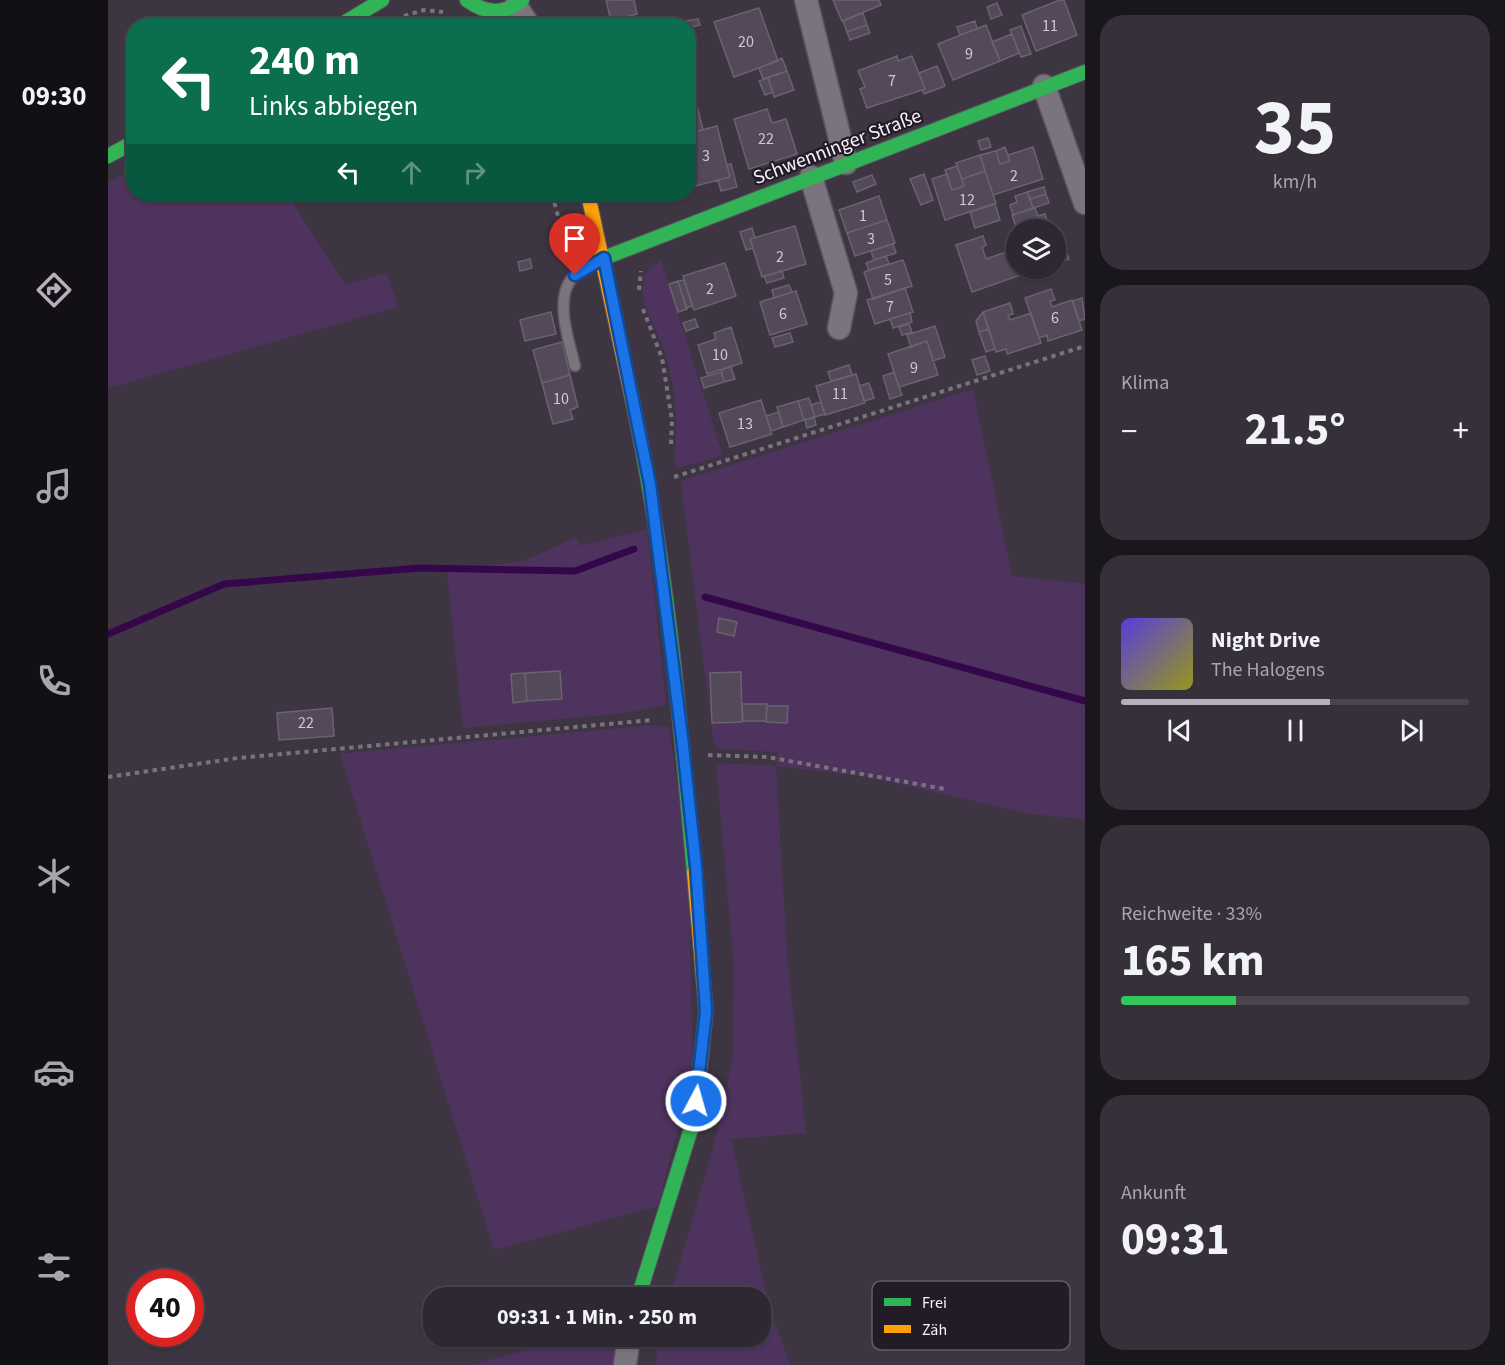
<!DOCTYPE html>
<html lang="de">
<meta charset="utf-8">
<style>
:root{--surface:#2e2832;--page:#36303a;--text:#f1f3f6;--muted:#a7a6ac;--line:#49444d;--accent:#b7b0bc}
body{margin:0;font-family:"Source Sans 3",sans-serif;background:var(--page);color:var(--text);height:100vh;display:flex;flex-direction:column;font-size:22px;white-space:nowrap}
*{box-sizing:border-box;margin:0}
p{font-size:20px;color:var(--muted)}
.icon{flex:none;width:33px;height:33px;fill:none;stroke:currentColor;stroke-width:2;stroke-linecap:round;stroke-linejoin:round}
.map{position:relative;flex:1;overflow:hidden}
.side{display:flex;flex-direction:column;gap:15px;padding:15px;background:#19161c;width:420px}
.side>*{flex:none}
.banner{position:absolute;left:18px;top:18px;width:570px;height:183px;border-radius:24px;box-shadow:0 2px 4px #0004,0 0 0 2px var(--line);background:#0b6e4f;color:#fff;overflow:hidden}
.controls{position:absolute;left:898px;top:219px;display:grid;gap:12px}
.controls a{display:grid;place-items:center;width:60px;height:60px;border-radius:50%;background:var(--surface);box-shadow:0 2px 4px #0004,0 0 0 2px var(--line);font-size:30px}
.speed{position:absolute;left:18px;top:1269px;display:flex;gap:12px;font-size:30px;font-weight:700;text-align:center}
.speed>*{display:grid;place-content:center;width:78px;height:78px;border-radius:50%;background:var(--surface);box-shadow:0 2px 4px #0004,0 0 0 2px var(--line);line-height:1}
.speed .limit{border:9px solid #d22;background:#fff;color:#111}
.pin{position:absolute;display:grid;place-items:center;width:51px;height:51px;color:#fff;margin:-62px -26px;border-radius:50% 50% 50% 0;rotate:-45deg;box-shadow:0 0 6px #0007}
.pin .icon{rotate:45deg}
.me{position:absolute;width:66px;margin:-33px;rotate:6deg;stroke-linejoin:round;filter:drop-shadow(0 0 4px #0008)}
.turn{display:flex;align-items:center;gap:21px;height:126px;padding:0 24px;font-size:27px}
.turn .icon{width:78px;height:78px;stroke-width:2.5}
.turn b{display:block;font-size:42px;line-height:51px}
.lanes{display:flex;align-items:center;height:57px;padding:0 24px;background:#0003;justify-content:center;gap:30px;direction:ltr}
.lanes .off{opacity:.35}
.big{font-size:45px;font-weight:700;line-height:1.1}
.side .card{flex:1;display:flex;flex-direction:column;justify-content:center;gap:9px;min-width:0;padding:0 21px;border-radius:24px;background:var(--page)}
.side .dial{align-items:center;gap:0}
.dial b{font-size:78px;line-height:1}
.song{display:flex;align-items:center;gap:18px}
.cover{width:72px;height:72px;border-radius:9px;background:linear-gradient(135deg,hsl(250 70% 55%),hsl(60 70% 35%))}
.played{height:6px;border-radius:3px;background:linear-gradient(90deg,var(--accent) 60%,var(--line) 60%)}
.keys{display:flex;justify-content:space-around;direction:ltr}
.heat{display:flex;justify-content:space-between;align-items:center;font-size:33px;direction:ltr}
.charge{height:9px;border-radius:4px;background:linear-gradient(90deg,#34c759 33%,var(--line) 0)}
.trip{position:absolute;left:315px;top:1287px;width:348px;height:60px;border-radius:24px;background:var(--surface);box-shadow:0 2px 4px #0004,0 0 0 2px var(--line);font-weight:700;line-height:60px;text-align:center}
main{display:flex;flex:1;min-height:0}
.tabs{display:flex;flex-direction:column;width:108px;justify-content:space-around;align-items:center;background:#121014;color:var(--muted)}
.tabs .icon{width:42px;height:42px}
.tabs .on{color:var(--accent)}
.tabs b{font-size:27px;color:var(--text)}
.map>svg:first-child{display:block}
.green{fill:#4f335f}
.lines{fill:none;stroke-linecap:round;stroke-linejoin:round}
.stream{stroke:#36064b;stroke-width:7}
.building{fill:#54485b;stroke:#69636d;stroke-width:1.5}
.lane-casing{stroke:#5b5560;stroke-width:13}
.street-casing{stroke:#5b5560;stroke-width:25}
.fast-casing{stroke:#5b5560;stroke-width:16}
.slow-casing{stroke:#5b5560;stroke-width:16}
.path{stroke:#79737d;stroke-width:4;stroke-dasharray:4.5 4.5;stroke-linecap:butt}
.lane{stroke:#7a747e;stroke-width:10}
.street{stroke:#7a747e;stroke-width:22}
.fast{stroke:#30b455;stroke-width:14}
.slow{stroke:#ff9f0a;stroke-width:14}
.route-casing{stroke:#114b97;stroke-width:15}
.route{stroke:#1a73e8;stroke-width:10}
.labels{text-anchor:middle;stroke-width:4.5;stroke-linejoin:round;paint-order:stroke}
.number-label{font-size:16px;fill:#d0c8d5}
.street-label{font-size:20px;fill:#f9f2fe;stroke:#221c26}
.key{fill:#221c26;stroke:#625c67;stroke-width:1.5}
.key-label{font-size:16px;fill:#f9f2fe}
</style>
<main>
<nav class="tabs">
<b>09:30</b>
<svg class="icon on" aria-label="directions" viewBox="0 0 24 24"><path d="M12 3l9 9-9 9-9-9zM9 14v-3h6M13 9l2 2-2 2"/></svg>
<svg class="icon" aria-label="music" viewBox="0 0 24 24"><path d="M9 18V5l10-2v13"/><circle cx="6" cy="18" r="3"/><circle cx="16" cy="16" r="3"/></svg>
<svg class="icon" aria-label="phone" viewBox="0 0 24 24"><path d="M5 4h4l2 5-3 2q2 4 5 5l2-3 5 2v4C11 20 4 13 5 4z"/></svg>
<svg class="icon" aria-label="climate" viewBox="0 0 24 24"><path d="M12 3v18M4 7l16 10M4 17L20 7"/></svg>
<svg class="icon" aria-label="car" viewBox="0 0 24 24"><path d="M5 17H2v-5l4-1 3-4h7l3 4 3 1v5h-3M9 17h6M6 11h13"/><circle cx="7" cy="17" r="2"/><circle cx="17" cy="17" r="2"/></svg>
<svg class="icon" aria-label="filters" viewBox="0 0 24 24"><path d="M4 7h16M4 17h16"/><circle cx="9" cy="7" r="2"/><circle cx="15" cy="17" r="2"/></svg>
</nav>
<div class="map">
<svg width="977" height="1365" viewBox="0 0 977 1365">
<rect width="100%" height="100%" fill="#3d3642"/>
<!-- green -->
<path class="green" d="M25,169L26,194H179L237,285L279,273L290,307L0,388V183Z
M553,260L615,456L570,468L567,464C568,428 569,394 559,359C553,334 533,312 535,285C536,272 543,267 553,260Z
M865,389L904,576L977,584V819L923,814L756,776L668,766L679,956L698,1133L623,1139L661,1306L682,1365H548L550,1337L652,1336V1298L562,1297L611,1127L625,1056L626,968L608,763L668,766L670,752L613,749L606,745L573,481Z
M539,529L558,705L518,713L355,728L339,572L416,561L468,537L472,546Z
M544,725L561,727L580,860L585,1068L550,1206L386,1250L232,754Z
M470,1337H512L509,1365H363Z"/>
<g class="lines">
<!-- stream -->
<path class="stream" d="M597,597L977,701
M0,634L116,584L312,568L467,571L526,549"/>
</g>
<!-- building -->
<path class="building" d="M498,0H526L529,14L503,21Z
M725,0H771L773,5L734,21Z
M952,0H956L969,35L928,51L914,15Z
M889,3L894,15L883,19L879,7Z
M651,8L670,61L626,77L606,22Z
M755,13L759,25L739,32L735,21Z
M590,19L592,25L580,28L578,26L577,21Z
M867,21L869,29L852,35L849,27Z
M759,25L762,33L742,40L739,32Z
M878,25L892,61L845,80L830,44Z
M913,26L923,54L913,57L902,30Z
M904,34L911,53L892,61L884,42Z
M789,56L790,61L804,56L817,89L759,108L752,89L757,87L750,71Z
M674,58L679,71L655,79L651,68Z
M829,66L837,86L816,94L814,90L817,89L811,73Z
M679,71L686,90L666,97L660,78Z
M660,78L665,92L657,95L651,81Z
M587,97L595,130L587,132L580,112V98Z
M659,109L664,123L678,119L689,154L641,169L626,119Z
M609,126L622,177L580,188V146L586,144L583,133Z
M880,138L883,147L873,150L870,141Z
M897,147L902,161L892,164L888,151Z
M925,147L935,179L885,195L872,155L888,151L892,164L902,161L900,155Z
M872,155L877,171L854,179L848,163Z
M623,164L629,187L613,191L610,180L622,177L619,165Z
M849,166L856,186L844,190L837,170Z
M877,171L888,203L837,220L824,179L839,174L844,190L856,186L854,179Z
M816,174L825,200L813,205L802,179Z
M764,175L768,184L749,192L745,182Z
M936,187L938,194L922,199L919,192Z
M919,192L925,208L905,215L902,205L909,202L907,196Z
M938,194L941,203L925,208L922,199Z
M771,196L779,220L739,233L731,210Z
M887,204L892,220L867,228L862,212Z
M927,208L930,216L937,214L942,230H909L904,215Z
M779,220L787,243L747,256L739,233Z
M687,226L698,264L654,277L642,239Z
M644,228L647,238L642,239L645,248L638,250L632,232Z
M875,236L878,245L874,247L878,259L909,248V268H933L864,292L848,245Z
M954,239L961,259L948,264V241Z
M785,244L788,253L766,260L763,251Z
M778,256L781,264L761,270L758,263Z
M422,259L424,268L412,271L410,262Z
M795,260L804,286L765,299L756,272Z
M617,263L628,296L586,310L575,276Z
M674,271L676,278L659,283L656,276Z
M576,280L584,306L578,308L570,281Z
M570,281L579,309L570,312L561,284Z
M681,285L684,292L666,298L664,290Z
M797,288L805,312L767,324L759,300Z
M943,289L947,300L942,301L944,307L964,300L974,330L940,341L939,335L931,338L917,298Z
M688,291L699,324L662,335L652,302Z
M974,298L977,319L971,321L965,301Z
M902,303L905,314L900,315L902,320L923,313L933,343L899,354L898,349L888,352L875,312Z
M443,312L448,334L417,341L412,320Z
M875,312L881,329L871,332L868,321Z
M802,313L804,322L785,328L782,319Z
M587,319L590,327L578,331L575,323Z
M801,324L804,332L794,335L791,327Z
M827,326L837,357L825,361L819,341L803,347L799,335Z
M623,327L634,363L599,374L590,345L608,339L606,333Z
M881,329L887,349L878,352L871,332Z
M682,333L685,342L667,347L664,338Z
M819,341L830,375L791,387L780,354Z
M454,342L462,375L434,383L425,350Z
M877,356L882,371L869,375L864,360Z
M741,365L744,375L723,381L720,372Z
M623,367L627,379L616,382L613,370Z
M613,372L616,382L596,388L593,378Z
M786,372L794,395L782,399L775,376Z
M748,374L757,403L717,415L708,386Z
M462,375L470,407L462,410L465,419L445,424L434,383Z
M761,383L766,398L756,401L751,386Z
M701,398L707,417L696,420L690,401Z
M653,400L664,434L622,447L611,413Z
M690,401L696,420L675,427L669,407Z
M713,402L717,414L707,417L703,405Z
M671,412L675,427L663,431L658,416Z
M706,417L708,425L699,428L697,420Z
M611,618L629,622L626,636L609,632Z
M452,671L454,699L419,701L417,673Z
M633,672L634,722L604,723L602,673Z
M417,673L419,701L405,703L403,674Z
M634,704H659L658,721H635Z
M659,706H680L679,723L658,722Z
M224,708L226,736L171,740L169,713Z"/>
<g class="lines">
<defs>
<path id="lane" d="M467,366C461,341 445,297 466,276C472,270 483,266 490,261"/>
<path id="street" d="M698,0L738,163
M408,6L421,26
M936,86L977,203
M703,177L738,293L731,328
M517,1365L521,1336"/>
<path id="fast" d="M359,0C378,14 396,15 414,0
M231,26L274,0
M0,156L26,142
M496,258L977,72
M525,403C558,557 572,716 586,873
M530,1298L587,1116L591,1079"/>
<path id="slow" d="M480,194L525,403
M586,873L598,1011L591,1079"/>
</defs>
<!-- lane casing -->
<use href="#lane" class="lane-casing"/>
<!-- street casing -->
<use href="#street" class="street-casing"/>
<!-- fast casing -->
<use href="#fast" class="fast-casing"/>
<!-- slow casing -->
<use href="#slow" class="slow-casing"/>
<!-- path -->
<path class="path" d="M296,16L316,10L335,12
M444,194L462,260
M531,290L533,271
M535,309L554,358L564,420L563,444
M566,477L977,346
M600,755L659,757L837,789
M0,777L130,758L544,720"/>
<!-- lane -->
<use href="#lane" class="lane"/>
<!-- street -->
<use href="#street" class="street"/>
<!-- fast -->
<use href="#fast" class="fast"/>
<!-- slow -->
<use href="#slow" class="slow"/>
</g>
<g class="lines">
<defs>
<path id="route" d="M467,275L496,258L542,484L574,737L588,866L598,1011L588,1101"/>
</defs>
<!-- route casing -->
<use href="#route" class="route-casing"/>
<!-- route -->
<use href="#route" class="route"/>
</g>
<g class="labels">
<!-- number labels -->
<g class="number-label">
<text x="942" y="31">11</text>
<text x="638" y="47">20</text>
<text x="861" y="59">9</text>
<text x="784" y="86">7</text>
<text x="658" y="144">22</text>
<text x="598" y="161">3</text>
<text x="906" y="181">2</text>
<text x="859" y="205">12</text>
<text x="755" y="221">1</text>
<text x="763" y="244">3</text>
<text x="672" y="262">2</text>
<text x="780" y="285">5</text>
<text x="602" y="294">2</text>
<text x="782" y="312">7</text>
<text x="675" y="319">6</text>
<text x="947" y="323">6</text>
<text x="612" y="360">10</text>
<text x="806" y="373">9</text>
<text x="732" y="399">11</text>
<text x="453" y="404">10</text>
<text x="637" y="429">13</text>
<text x="198" y="728">22</text>
</g>
<!-- street labels -->
<g class="street-label">
<text transform="translate(729 146) rotate(-21)" y="7">Schwenninger Straße</text>
</g>
</g>
<!-- legend -->
<rect x="764" y="1281" width="198" height="69" rx="9" class="key"/>
<rect x="776" y="1298" width="27" height="8" fill="#30b455"/>
<rect x="776" y="1325" width="27" height="8" fill="#ff9f0a"/>
<g class="key-label">
<text x="814" y="1308">Frei</text>
<text x="814" y="1335">Zäh</text>
</g>
</svg>
<div class="controls">
<a><svg class="icon" aria-label="layers" viewBox="0 0 24 24"><path d="M12 4l9 5-9 5-9-5zM3 14l9 5 9-5"/></svg></a>
</div>
<div class="speed"><div class="limit">40</div></div>
<div class="pin" style="left:467px;top:275px;background:#d93025"><svg class="icon" aria-label="arrive" viewBox="0 0 24 24"><path d="M6 21V4h12l-3 4 3 4H6"/></svg></div>
<svg class="me" style="left:588px;top:1101px" viewBox="-20 -20 40 40"><circle r="17" fill="#1a73e8" stroke="#fff" stroke-width="3"/><path d="M0-11L8 9 0 5-8 9z" fill="#fff"/></svg>
<div class="trip">09:31 · 1 Min. · 250 m</div>
<div class="banner">
<div class="turn"><svg class="icon" aria-label="left" viewBox="0 0 24 24"><path d="M17 20v-9H6M10 6l-5 5 5 5"/></svg><div><b>240 m</b>Links abbiegen</div></div>
<div class="lanes"><svg class="icon" aria-label="left" viewBox="0 0 24 24"><path d="M17 20v-9H6M10 6l-5 5 5 5"/></svg><svg class="icon off" aria-label="ahead" viewBox="0 0 24 24"><path d="M12 20V5M6 11l6-6 6 6"/></svg><svg class="icon off" aria-label="right" viewBox="0 0 24 24"><path d="M7 20v-9h11M14 6l5 5-5 5"/></svg></div>
</div>
</div>
<section class="side">
<div class="card dial"><b>35</b><p>km/h</p></div>
<div class="card"><p>Klima</p>
<div class="heat"><a>−</a><b class="big">21.5°</b><a>+</a></div>
</div>
<div class="card">
<div class="song"><i class="cover"></i><div><b>Night Drive</b><p>The Halogens</p></div></div>
<div class="played"></div>
<div class="keys"><svg class="icon" aria-label="previous" viewBox="0 0 24 24"><path d="M18 5L8 12l10 7zM5 5v14"/></svg><svg class="icon" aria-label="pause" viewBox="0 0 24 24"><path d="M8 5v14M16 5v14"/></svg><svg class="icon" aria-label="next" viewBox="0 0 24 24"><path d="M6 5l10 7-10 7zM19 5v14"/></svg></div>
</div>
<div class="card"><p>Reichweite · 33%</p><b class="big">165 km</b><div class="charge"></div></div>
<div class="card"><p>Ankunft</p><b class="big">09:31</b></div>
</section>
</main>
